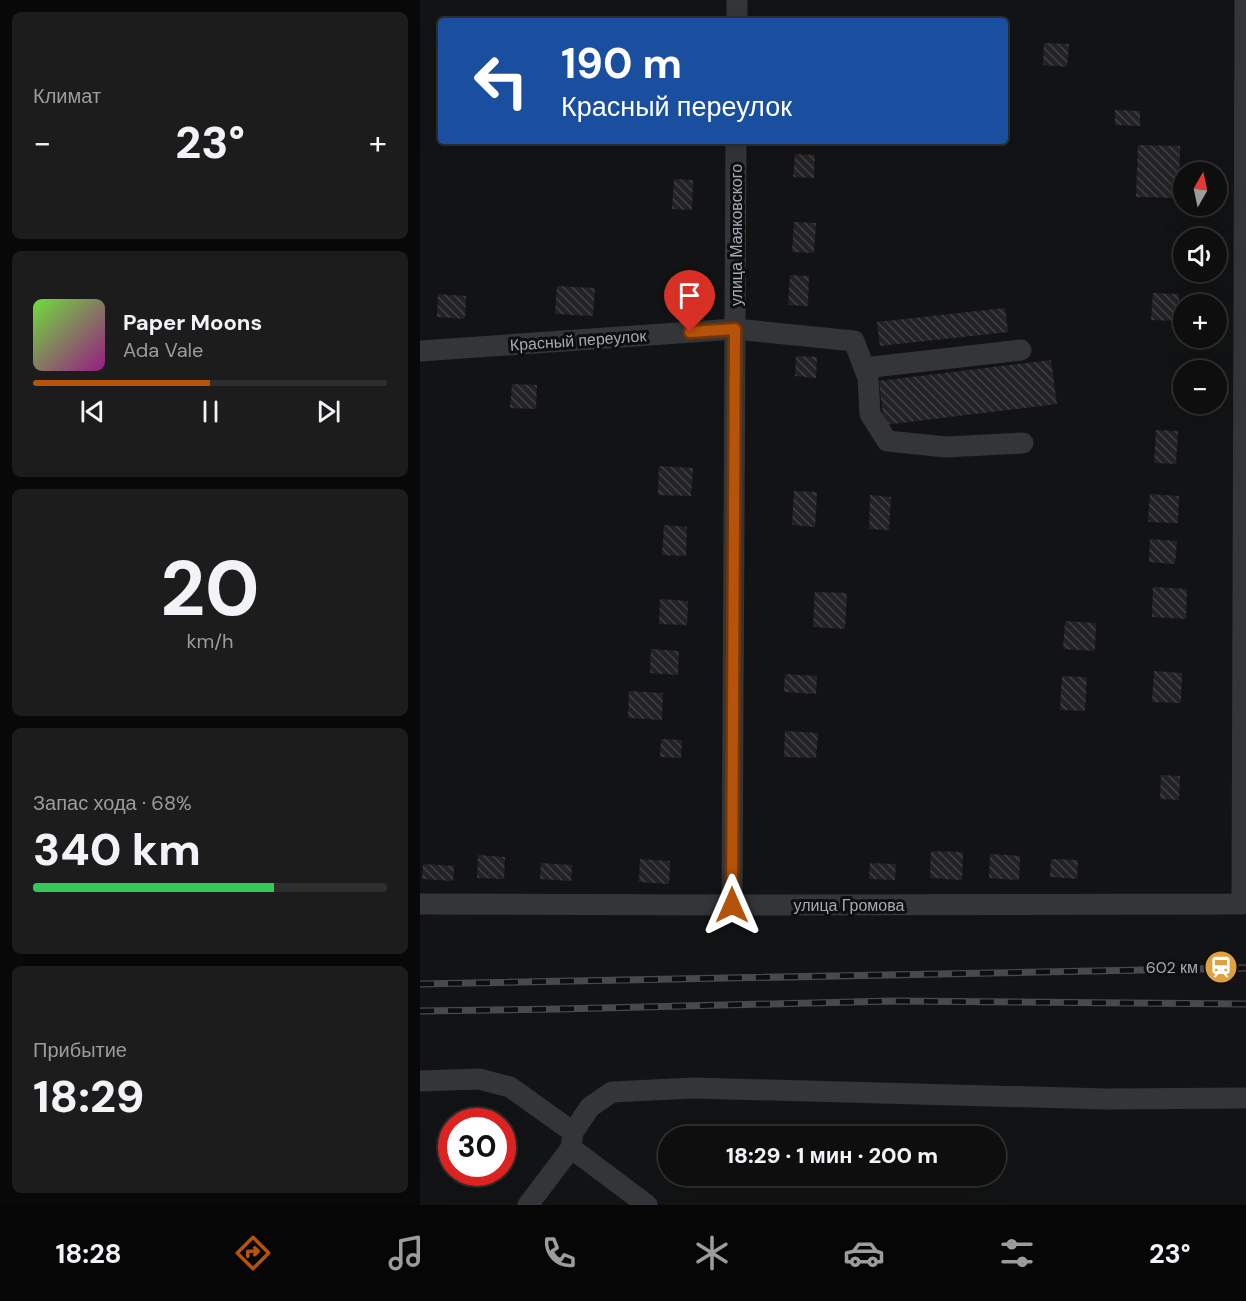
<!DOCTYPE html>
<html lang="ru">
<meta charset="utf-8">
<style>
:root{--surface:#0e0e0f;--page:#1c1c1d;--text:#f1f3f6;--muted:#9b9c9e;--line:#2e2e2f;--accent:#b45309}
body{margin:0;font-family:"DM Sans",sans-serif;background:var(--page);color:var(--text);height:100vh;display:flex;flex-direction:column;font-size:22px;white-space:nowrap}
*{box-sizing:border-box;margin:0}
p{font-size:20px;color:var(--muted)}
.icon{flex:none;width:33px;height:33px;fill:none;stroke:currentColor;stroke-width:2;stroke-linecap:round;stroke-linejoin:round}
.map{position:relative;flex:1;overflow:hidden}
.panel{display:flex;flex-direction:column;gap:12px;padding:12px;background:#080808;width:420px}
.panel>*{flex:none}
.banner{position:absolute;left:18px;top:18px;width:570px;height:126px;border-radius:6px;box-shadow:0 6px 24px #0002,0 0 0 2px var(--line);background:#1a4fa0;color:#fff;overflow:hidden}
.needle{width:39px;rotate:9deg}
.buttons{position:absolute;left:753px;top:162px;display:grid;gap:12px}
.buttons a{display:grid;place-items:center;width:54px;height:54px;border-radius:50%;background:var(--surface);box-shadow:0 6px 24px #0002,0 0 0 2px var(--line);font-size:30px}
.speed{position:absolute;left:18px;top:1108px;display:flex;gap:12px;font-size:30px;font-weight:700;text-align:center}
.speed>*{display:grid;place-content:center;width:78px;height:78px;border-radius:50%;background:var(--surface);box-shadow:0 6px 24px #0002,0 0 0 2px var(--line);line-height:1}
.speed .limit{border:9px solid #d22;background:#fff;color:#111}
.pin{position:absolute;display:grid;place-items:center;width:51px;height:51px;color:#fff;margin:-62px -26px;border-radius:50% 50% 50% 0;rotate:-45deg;box-shadow:0 0 6px #0007}
.pin .icon{rotate:45deg}
.me{position:absolute;width:66px;margin:-33px;rotate:0deg;stroke-linejoin:round;filter:drop-shadow(0 0 4px #0008)}
.turn{display:flex;align-items:center;gap:21px;height:126px;padding:0 24px;font-size:27px}
.turn .icon{width:78px;height:78px;stroke-width:2.5}
.turn b{display:block;font-size:42px;line-height:51px}
.big{font-size:45px;font-weight:800;line-height:1.1}
.panel .widget{flex:1;display:flex;flex-direction:column;justify-content:center;gap:9px;min-width:0;padding:0 21px;border-radius:9px;background:var(--page)}
.panel .dial{align-items:center;gap:0}
.dial b{font-size:78px;line-height:1}
.song{display:flex;align-items:center;gap:18px}
.cover{width:72px;height:72px;border-radius:9px;background:linear-gradient(135deg,hsl(100 70% 55%),hsl(310 70% 35%))}
.played{height:6px;border-radius:3px;background:linear-gradient(90deg,var(--accent) 50%,var(--line) 50%)}
.keys{display:flex;justify-content:space-around;direction:ltr}
.heat{display:flex;justify-content:space-between;align-items:center;font-size:33px;direction:ltr}
.charge{height:9px;border-radius:4px;background:linear-gradient(90deg,#34c759 68%,var(--line) 0)}
.trip{position:absolute;left:238px;top:1126px;width:348px;height:60px;border-radius:30px;background:var(--surface);box-shadow:0 6px 24px #0002,0 0 0 2px var(--line);font-weight:800;line-height:60px;text-align:center}
.dock{display:flex;height:96px;justify-content:space-around;align-items:center;background:#060606;color:var(--muted)}
.dock .icon{width:42px;height:42px}
.dock .selected{color:var(--accent)}
.dock b{font-size:27px;color:var(--text)}
main{display:flex;flex:1;min-height:0}
.map>svg:first-child{display:block}
.building{fill:url(#building-back-hatch)}
.lines{fill:none;stroke-linecap:round;stroke-linejoin:round}
.minor{stroke:#343538;stroke-width:21}
.rail-casing{stroke:#47494d;stroke-width:7}
.rail{stroke:#0d0e0f;stroke-width:4.5;stroke-dasharray:14;stroke-linecap:butt}
.route-casing{stroke:#753606;stroke-width:15}
.route{stroke:#b45309;stroke-width:10}
.labels{text-anchor:middle;stroke-width:6;stroke-linejoin:round;paint-order:stroke}
.street-label{font-size:16px;fill:#a5aab3;stroke:#0d0e0f}
.poi-label{font-size:16px;fill:#a5aab3;stroke:#0d0e0f;text-anchor:end}
</style>
<main>
<section class="panel">
<div class="widget"><p>Климат</p>
<div class="heat"><a>−</a><b class="big">23°</b><a>+</a></div>
</div>
<div class="widget">
<div class="song"><i class="cover"></i><div><b>Paper Moons</b><p>Ada Vale</p></div></div>
<div class="played"></div>
<div class="keys"><svg class="icon" aria-label="previous" viewBox="0 0 24 24"><path d="M18 5L8 12l10 7zM5 5v14"/></svg><svg class="icon" aria-label="pause" viewBox="0 0 24 24"><path d="M8 5v14M16 5v14"/></svg><svg class="icon" aria-label="next" viewBox="0 0 24 24"><path d="M6 5l10 7-10 7zM19 5v14"/></svg></div>
</div>
<div class="widget dial"><b>20</b><p>km/h</p></div>
<div class="widget"><p>Запас хода · 68%</p><b class="big">340 km</b><div class="charge"></div></div>
<div class="widget"><p>Прибытие</p><b class="big">18:29</b></div>
</section>
<div class="map">
<svg width="826" height="1205" viewBox="0 0 826 1205">
<defs>
<pattern id="building-back-hatch" width="6" height="6" patternUnits="userSpaceOnUse" patternTransform="scale(1.5)"><rect width="6" height="6" fill="#232325"/><path d="M-1 5l2 2M0 0l6 6M5-1l2 2" fill="none" stroke="#404042"/></pattern>
</defs>
<rect width="100%" height="100%" fill="#121314"/>
<!-- building -->
<path class="building" d="M624,43L649,44L647,67L623,65Z
M695,110L720,111V126L695,125Z
M254,141H277V144L253,143Z
M718,145L760,146L759,198L716,197Z
M375,154L395,155L394,178L373,177Z
M254,179L273,180L272,210L252,209Z
M374,222L396,223L394,253L372,252Z
M370,275L389,276L388,306L368,305Z
M137,286L175,288L173,316L135,314Z
M733,293L759,294L758,321L731,320Z
M18,294L46,296L45,319L17,317Z
M585,308L588,332L460,346L457,322Z
M376,356L397,357L396,378L375,376Z
M631,360L637,404L464,425L459,381Z
M92,384L117,385L116,409L90,408Z
M736,430L758,431L756,464L734,463Z
M239,466L273,468L271,496L238,495Z
M374,491L397,492L395,527L372,525Z
M730,494L759,496L758,523L728,522Z
M450,495L471,497L469,530L449,529Z
M244,525L267,527L266,556L242,555Z
M730,539L757,541L755,564L729,562Z
M733,587L767,589L766,619L732,617Z
M395,592L427,593L425,629L393,627Z
M240,599L268,601L267,625L239,624Z
M645,621L676,623L675,651L643,649Z
M231,649L259,651L258,675L230,673Z
M734,671L762,673L761,703L732,702Z
M365,674L397,676L396,694L364,692Z
M642,676L667,677L665,711L640,710Z
M209,691L243,693L242,720L208,718Z
M365,731L398,733L396,758L364,757Z
M241,739L262,740L261,758L240,757Z
M741,775L760,776L759,800L740,799Z
M511,851L543,852L542,880L510,878Z
M570,854L600,856L599,880L569,878Z
M58,855L85,857L84,879L57,878Z
M220,859L250,861L249,884L219,882Z
M631,859L658,860L657,879L630,877Z
M121,863L152,865L151,881L120,879Z
M450,863L476,864L475,880L449,879Z
M3,864L34,866L33,881L2,879Z
M82,1138L98,1149L82,1171Z"/>
<g class="lines">
<!-- minor -->
<path class="minor" d="M317,21V0
M0,351L315,329L434,341L448,378L450,414L467,441L526,447L603,443
M444,368L601,350
M0,904L312,905L822,904L825,0
M312,905L316,141
M0,1081L59,1079L90,1087L153,1132L151,1148
M153,1132L170,1107L192,1092L273,1088L687,1099L826,1098
M151,1148L227,1205
M108,1205L151,1148"/>
<defs>
<path id="rail" d="M0,984L826,968
M0,1011L140,1009L472,1001L826,1004"/>
</defs>
<!-- rail casing -->
<use href="#rail" class="rail-casing"/>
<!-- rail -->
<use href="#rail" class="rail"/>
</g>
<g class="lines">
<defs>
<path id="route" d="M270,332L315,329L312,905"/>
</defs>
<!-- route casing -->
<use href="#route" class="route-casing"/>
<!-- route -->
<use href="#route" class="route"/>
</g>
<!-- icons -->
<defs>
<symbol id="station-disc" viewBox="-11 -11 22 22"><circle r="9.5" fill="#e0a03e" stroke="#0d0e0f"/><path d="M-3-6H3Q5-6 5-4V2Q5 4 3 4L4.5 6H3L1.5 4h-3L-3 6H-4.5L-3 4Q-5 4-5 2V-4Q-5-6-3-6ZM-3.5-4v3h7v-3ZM-3.5 1v1.5H-2V1ZM2 1v1.5H3.5V1Z" fill="#fff"/></symbol>
</defs>
<g fill-rule="evenodd">
<use href="#station-disc" x="782" y="948" width="38" height="38"/>
</g>
<g class="labels">
<!-- street labels -->
<g class="street-label">
<text transform="translate(316 235) rotate(-90)" y="6">улица Маяковского</text>
<text transform="translate(158 340) rotate(-4)" y="6">Красный переулок</text>
<text x="429" y="911">улица Громова</text>
</g>
<!-- poi labels -->
<g class="poi-label">
<text x="778" y="973">602 км</text>
</g>
</g>
</svg>
<div class="buttons">
<a><svg class="needle" viewBox="-14 -14 28 28"><path d="M0-13l5 13h-10z" fill="#e53935"/><path d="M0 13l5-13h-10z" fill="#9b9c9e"/></svg></a>
<a><svg class="icon" aria-label="sound" viewBox="0 0 24 24"><path d="M4 9h4l5-4v14l-5-4H4zM17 9q2 3 0 6"/></svg></a>
<a>+</a>
<a>−</a>
</div>
<div class="speed"><div class="limit">30</div></div>
<div class="pin" style="left:270px;top:332px;background:#d93025"><svg class="icon" aria-label="arrive" viewBox="0 0 24 24"><path d="M6 21V4h12l-3 4 3 4H6"/></svg></div>
<svg class="me" style="left:312px;top:905px" viewBox="-20 -20 40 40"><path d="M0-17L14 15 0 8-14 15z" fill="#b45309" stroke="#fff" stroke-width="4"/></svg>
<div class="trip">18:29 · 1 мин · 200 m</div>
<div class="banner">
<div class="turn"><svg class="icon" aria-label="left" viewBox="0 0 24 24"><path d="M17 20v-9H6M10 6l-5 5 5 5"/></svg><div><b>190 m</b>Красный переулок</div></div>
</div>
</div>
</main>
<nav class="dock">
<b>18:28</b>
<svg class="icon selected" aria-label="directions" viewBox="0 0 24 24"><path d="M12 3l9 9-9 9-9-9zM9 14v-3h6M13 9l2 2-2 2"/></svg>
<svg class="icon" aria-label="music" viewBox="0 0 24 24"><path d="M9 18V5l10-2v13"/><circle cx="6" cy="18" r="3"/><circle cx="16" cy="16" r="3"/></svg>
<svg class="icon" aria-label="phone" viewBox="0 0 24 24"><path d="M5 4h4l2 5-3 2q2 4 5 5l2-3 5 2v4C11 20 4 13 5 4z"/></svg>
<svg class="icon" aria-label="climate" viewBox="0 0 24 24"><path d="M12 3v18M4 7l16 10M4 17L20 7"/></svg>
<svg class="icon" aria-label="car" viewBox="0 0 24 24"><path d="M5 17H2v-5l4-1 3-4h7l3 4 3 1v5h-3M9 17h6M6 11h13"/><circle cx="7" cy="17" r="2"/><circle cx="17" cy="17" r="2"/></svg>
<svg class="icon" aria-label="filters" viewBox="0 0 24 24"><path d="M4 7h16M4 17h16"/><circle cx="9" cy="7" r="2"/><circle cx="15" cy="17" r="2"/></svg>
<b>23°</b>
</nav>
